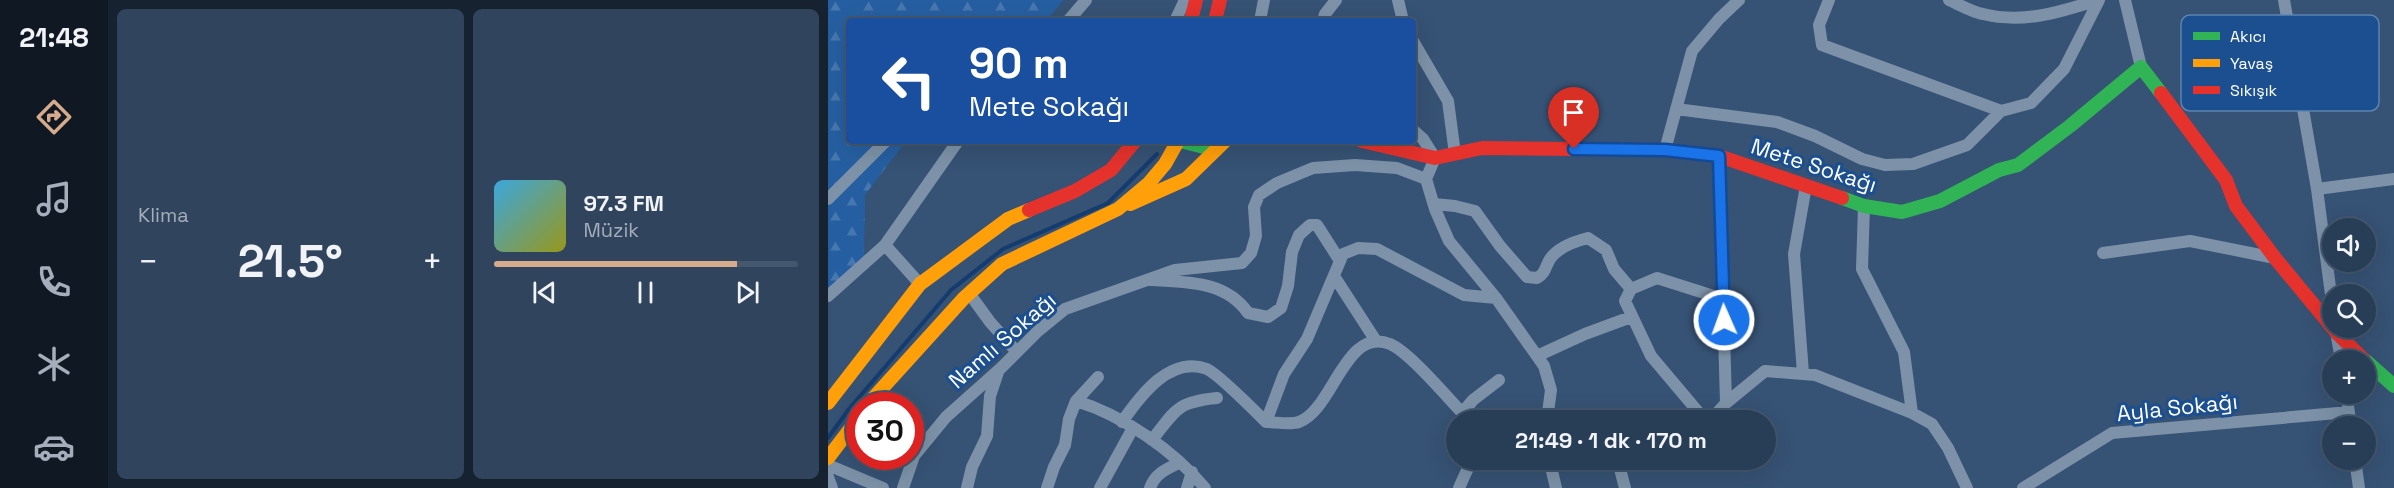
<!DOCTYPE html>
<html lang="tr">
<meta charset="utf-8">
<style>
:root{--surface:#283e57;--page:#30455d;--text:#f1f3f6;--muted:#a5aeba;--line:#44576d;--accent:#d6ab8b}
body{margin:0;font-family:"Space Grotesk",sans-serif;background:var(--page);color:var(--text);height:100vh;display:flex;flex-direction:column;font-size:22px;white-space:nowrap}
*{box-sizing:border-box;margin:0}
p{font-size:20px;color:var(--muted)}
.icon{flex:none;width:33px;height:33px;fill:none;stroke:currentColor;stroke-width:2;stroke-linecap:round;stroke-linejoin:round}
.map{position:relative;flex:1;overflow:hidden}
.sheet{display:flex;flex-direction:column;gap:9px;padding:9px;background:#162230;width:720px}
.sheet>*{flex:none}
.guide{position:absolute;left:18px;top:18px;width:570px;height:126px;border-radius:6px;box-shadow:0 6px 24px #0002,0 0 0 2px var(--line);background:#1a4fa0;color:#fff;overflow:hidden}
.tools{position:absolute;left:1494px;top:218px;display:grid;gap:12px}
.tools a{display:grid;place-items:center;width:54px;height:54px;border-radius:50%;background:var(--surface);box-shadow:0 6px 24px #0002,0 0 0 2px var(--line);font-size:30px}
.speed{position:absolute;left:18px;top:392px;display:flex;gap:12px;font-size:30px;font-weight:700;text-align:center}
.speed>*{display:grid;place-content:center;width:78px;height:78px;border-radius:50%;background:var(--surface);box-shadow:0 6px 24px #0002,0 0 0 2px var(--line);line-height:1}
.speed .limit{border:9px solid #d22;background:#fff;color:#111}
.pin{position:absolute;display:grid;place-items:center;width:51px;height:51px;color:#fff;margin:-62px -26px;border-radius:50% 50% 50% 0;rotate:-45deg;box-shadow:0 0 6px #0007}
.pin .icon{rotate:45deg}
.me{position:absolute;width:66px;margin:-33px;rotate:358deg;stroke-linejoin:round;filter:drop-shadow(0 0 4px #0008)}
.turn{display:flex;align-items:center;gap:21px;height:126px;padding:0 24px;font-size:27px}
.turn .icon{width:78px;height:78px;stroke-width:2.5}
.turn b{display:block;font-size:42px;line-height:51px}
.big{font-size:45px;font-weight:700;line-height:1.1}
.sheet .card{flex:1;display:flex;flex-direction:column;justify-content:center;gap:9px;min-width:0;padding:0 21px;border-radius:9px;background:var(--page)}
.song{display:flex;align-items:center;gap:18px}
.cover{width:72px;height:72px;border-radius:9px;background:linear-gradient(135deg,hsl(200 70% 55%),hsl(60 70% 35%))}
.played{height:6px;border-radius:3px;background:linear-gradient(90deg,var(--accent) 80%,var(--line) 80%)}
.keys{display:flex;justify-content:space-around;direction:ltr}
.heat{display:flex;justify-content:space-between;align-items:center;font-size:33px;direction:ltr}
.sheet .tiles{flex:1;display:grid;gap:9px;grid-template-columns:repeat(2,1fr)}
.trip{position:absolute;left:618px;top:410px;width:330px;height:60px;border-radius:30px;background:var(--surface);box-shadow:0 6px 24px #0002,0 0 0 2px var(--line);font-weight:700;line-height:60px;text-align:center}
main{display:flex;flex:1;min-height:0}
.dock{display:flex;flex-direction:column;width:108px;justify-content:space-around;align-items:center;background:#101923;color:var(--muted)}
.dock .icon{width:42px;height:42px}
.dock .current{color:var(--accent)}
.dock b{font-size:27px;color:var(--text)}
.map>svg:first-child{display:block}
.forest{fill:url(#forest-firs)}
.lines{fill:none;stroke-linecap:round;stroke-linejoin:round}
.stream{stroke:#153c6e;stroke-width:4}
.street{stroke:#7d92a8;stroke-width:12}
.fast{stroke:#30b455;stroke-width:14}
.slow{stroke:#ff9f0a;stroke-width:14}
.jam{stroke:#e5322d;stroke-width:14}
.route-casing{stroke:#114b97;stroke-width:15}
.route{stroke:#1a73e8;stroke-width:10}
.labels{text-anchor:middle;stroke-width:6;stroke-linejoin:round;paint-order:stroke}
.street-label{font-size:22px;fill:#fff;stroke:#1b4f8f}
.key{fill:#1b4f8f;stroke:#5f84b1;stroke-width:1.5}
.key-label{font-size:16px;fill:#fff}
</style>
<main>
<nav class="dock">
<b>21:48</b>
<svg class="icon current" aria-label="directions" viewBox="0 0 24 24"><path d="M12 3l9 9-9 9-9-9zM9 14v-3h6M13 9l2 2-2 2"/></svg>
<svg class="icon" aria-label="music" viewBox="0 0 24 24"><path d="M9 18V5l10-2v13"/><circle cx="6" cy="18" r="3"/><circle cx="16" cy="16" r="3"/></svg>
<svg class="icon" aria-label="phone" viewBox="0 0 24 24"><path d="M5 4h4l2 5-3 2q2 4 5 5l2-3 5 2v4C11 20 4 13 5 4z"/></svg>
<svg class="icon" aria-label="climate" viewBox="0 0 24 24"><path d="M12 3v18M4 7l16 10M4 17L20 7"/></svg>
<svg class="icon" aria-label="car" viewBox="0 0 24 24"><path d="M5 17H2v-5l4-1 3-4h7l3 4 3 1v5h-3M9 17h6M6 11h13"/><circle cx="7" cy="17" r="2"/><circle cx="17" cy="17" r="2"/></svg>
</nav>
<section class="sheet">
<div class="tiles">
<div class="card"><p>Klima</p>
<div class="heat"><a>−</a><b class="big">21.5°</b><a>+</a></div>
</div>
<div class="card">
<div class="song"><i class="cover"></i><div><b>97.3 FM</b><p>Müzik</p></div></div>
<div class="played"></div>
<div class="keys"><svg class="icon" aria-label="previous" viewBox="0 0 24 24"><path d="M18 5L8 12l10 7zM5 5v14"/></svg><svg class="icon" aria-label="pause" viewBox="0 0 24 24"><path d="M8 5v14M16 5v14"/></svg><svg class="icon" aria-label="next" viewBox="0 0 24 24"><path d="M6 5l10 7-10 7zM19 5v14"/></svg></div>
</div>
</div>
</section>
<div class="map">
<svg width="1566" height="488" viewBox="0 0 1566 488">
<defs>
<pattern id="forest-firs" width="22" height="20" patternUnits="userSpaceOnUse" patternTransform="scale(1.5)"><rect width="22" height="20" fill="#265fa1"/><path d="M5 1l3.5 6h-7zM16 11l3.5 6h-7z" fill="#4777af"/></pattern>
</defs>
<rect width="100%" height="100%" fill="#365274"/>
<!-- forest -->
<path class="forest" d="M0,0H235L219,21H21V141H78L37,195L36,260L0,293Z"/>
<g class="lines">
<!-- stream -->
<path class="stream" d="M0,438L21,409L123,290L175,249L280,203L329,154"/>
<!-- street -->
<path class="street" d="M570,0L575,21
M1001,0L991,25L994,45L1173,111
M1121,0C1132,5 1144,12 1155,14C1196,24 1232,12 1270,0
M1297,0L1313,67
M1456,0L1489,189L1504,302
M240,21L258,0
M347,21L357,0
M432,21L436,0
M495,21L497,14L508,0
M585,41L620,101L627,154
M848,109L949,122L987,136L1034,159L1057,165L1085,164L1139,145L1173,111L1203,103L1236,69L1271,0
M585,130L595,139L607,158L598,179L607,209L621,241L668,298L716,366L723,390L719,420
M837,150L864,51L891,19L911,0
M891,156L898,403
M1489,189L1566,179
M0,199L58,141
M606,204L627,206L647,211L672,246L699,277L709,278C718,273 717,267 722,259C730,247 748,241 760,238L778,250L786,269L803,289
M1036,206L1034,269L1076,352L1084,413
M57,245L92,284
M1275,253L1362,241L1447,258
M506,276L548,341
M324,280C359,282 398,281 420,313L440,317L453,308L460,286L464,252L471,235L482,225H489L512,261
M141,293L162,322L189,352
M0,296L57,245L130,141
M1508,331L1513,360
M709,356L757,334L803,317
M975,373L966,254L978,186
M1518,393L1523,426
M248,401C295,415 346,451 377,488
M634,413L645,400L671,380
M877,420L823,356L797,301L803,289L829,278L895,299
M883,420L898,403L937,371L987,375L1084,413L1104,424L1120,448L1139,488
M294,422C312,396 342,355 379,369C391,375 427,411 438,422C448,422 462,425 471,422C505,410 517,326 562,344C583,353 623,402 641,420
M438,422L456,374L479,339L515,254L530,248L549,249L636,295L668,298
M324,440C348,410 348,402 389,398
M687,459L697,464L740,461L791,465L828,459
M1527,459L1531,488
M722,463L728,488
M0,465L55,488
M791,465L797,488
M0,477L4,488
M75,488L86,456L118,417L173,368L210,331L237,309L347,270L414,263L423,253L428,236L426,207L431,195L449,183L485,168L527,165L569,168L598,179
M139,488L144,467L159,436L162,396L170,372
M219,488L226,467L237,445L241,419L248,401L270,377
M272,488L305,428
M322,488C327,474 338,469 351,463
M359,488L364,472
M631,488L644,459
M1195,488L1284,433L1521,412"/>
<!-- fast -->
<path class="fast" d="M352,141L388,150
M1014,198L1036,206L1074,212L1112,201L1171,170L1190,165L1242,126L1313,67L1333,93
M1538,361L1566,386"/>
<!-- slow -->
<path class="slow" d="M302,204L358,179L397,141
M0,403L92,284L180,219L201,210
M39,405L136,298L174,264L290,209L321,183L337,164L350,141
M0,458L32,416"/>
<!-- jam -->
<path class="jam" d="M363,21L368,0
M387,21L392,0
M1333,93L1398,180L1408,206L1447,258L1509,333L1536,360
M534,141L607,158L654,148L837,150L891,156L1014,198
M201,210L247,191L283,170L307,141"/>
</g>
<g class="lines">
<defs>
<path id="route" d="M746,149L837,150L891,156L896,320"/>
</defs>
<!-- route casing -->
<use href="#route" class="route-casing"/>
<!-- route -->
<use href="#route" class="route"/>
</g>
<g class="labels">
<!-- street labels -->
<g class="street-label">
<text transform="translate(986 165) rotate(18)" y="8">Mete Sokağı</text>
<text transform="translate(174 340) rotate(-41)" y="8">Namlı Sokağı</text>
<text transform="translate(1349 407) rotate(-6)" y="8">Ayla Sokağı</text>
</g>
</g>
<!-- legend -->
<rect x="1353" y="15" width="198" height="96" rx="9" class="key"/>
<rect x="1365" y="32" width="27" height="8" fill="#30b455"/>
<rect x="1365" y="59" width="27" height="8" fill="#ff9f0a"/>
<rect x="1365" y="86" width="27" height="8" fill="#e5322d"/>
<g class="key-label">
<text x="1402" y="42">Akıcı</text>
<text x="1402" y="69">Yavaş</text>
<text x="1402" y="96">Sıkışık</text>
</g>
</svg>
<div class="tools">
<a><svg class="icon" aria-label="sound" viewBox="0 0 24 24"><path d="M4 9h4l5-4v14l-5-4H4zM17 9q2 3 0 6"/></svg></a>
<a><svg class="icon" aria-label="search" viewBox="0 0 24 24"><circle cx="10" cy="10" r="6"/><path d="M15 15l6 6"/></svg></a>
<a>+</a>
<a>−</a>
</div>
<div class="speed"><div class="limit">30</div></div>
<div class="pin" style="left:746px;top:149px;background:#d93025"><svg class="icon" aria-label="arrive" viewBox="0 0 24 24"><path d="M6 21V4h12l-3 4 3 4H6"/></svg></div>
<svg class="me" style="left:896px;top:320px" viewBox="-20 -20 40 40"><circle r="17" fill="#1a73e8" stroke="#fff" stroke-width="3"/><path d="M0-11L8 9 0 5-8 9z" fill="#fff"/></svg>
<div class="trip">21:49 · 1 dk · 170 m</div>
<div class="guide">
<div class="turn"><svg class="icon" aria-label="left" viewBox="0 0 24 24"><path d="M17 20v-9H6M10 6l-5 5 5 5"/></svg><div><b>90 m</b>Mete Sokağı</div></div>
</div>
</div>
</main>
